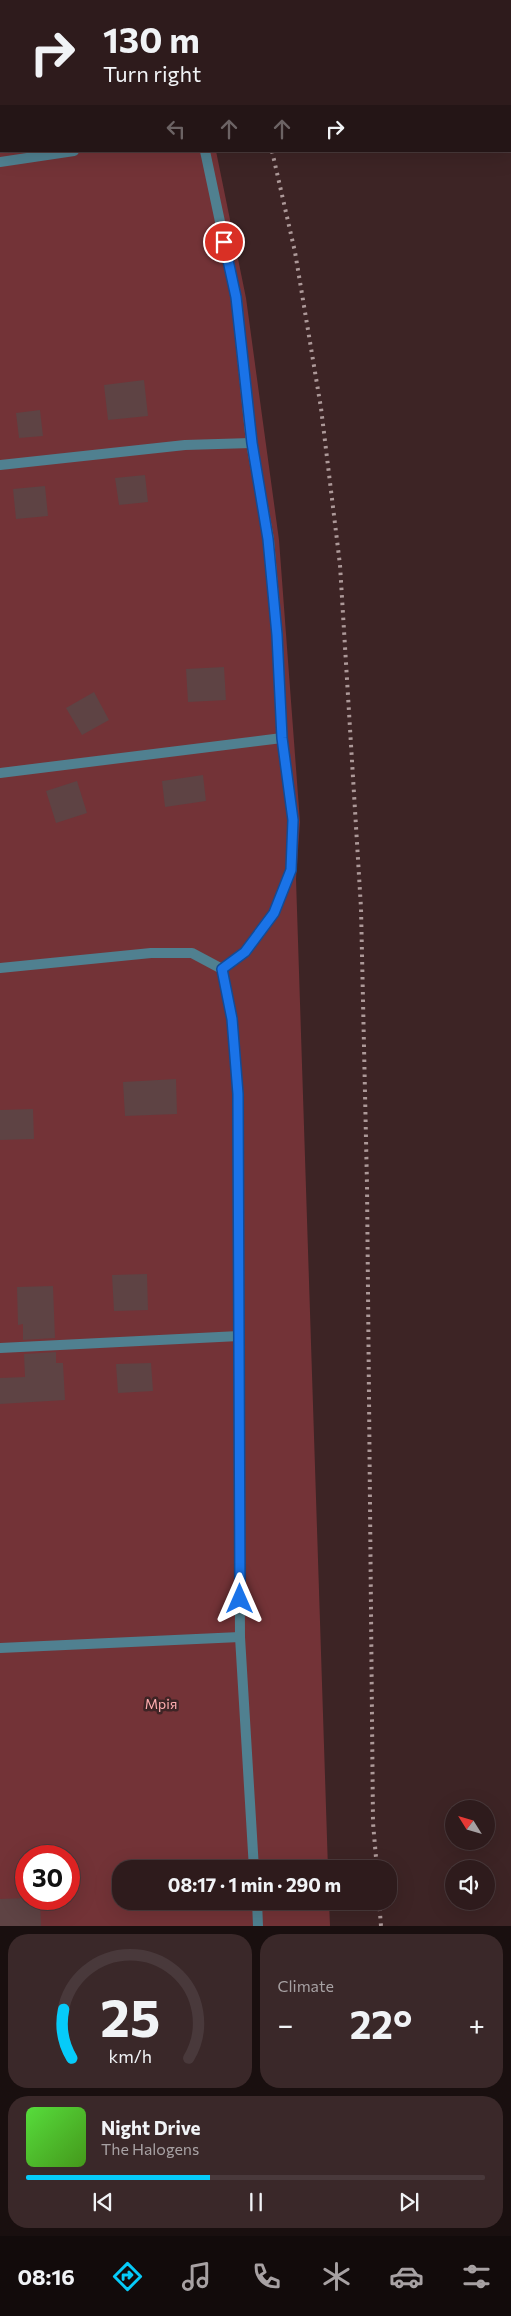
<!DOCTYPE html>
<meta charset="utf-8">
<style>
:root{--surface:#2e1b1c;--page:#3a2829;--text:#f1f3f6;--muted:#a7a1a3;--line:#49393b;--accent:#06cbf9}
body{margin:0;font-family:Commissioner,sans-serif;background:var(--page);color:var(--text);height:100vh;display:flex;flex-direction:column;font-size:19px;white-space:nowrap}
*{box-sizing:border-box;margin:0}
p{font-size:16px;color:var(--muted)}
.icon{flex:none;width:28px;height:28px;fill:none;stroke:currentColor;stroke-width:2;stroke-linecap:round;stroke-linejoin:round}
.map{position:relative;height:1926px;overflow:hidden}
.drawer{display:flex;flex-direction:column;gap:8px;padding:8px;background:#190f0f;flex:1}
.drawer>*{flex:none}
.banner{position:absolute;left:0px;top:0px;width:511px;height:152px;box-shadow:0 5px 20px #0002,0 0 0 1px var(--line);background:#2e1b1c;color:var(--text);overflow:hidden}
.needle{width:32px;rotate:307deg}
.buttons{position:absolute;left:445px;top:1800px;display:grid;gap:10px}
.buttons a{display:grid;place-items:center;width:50px;height:50px;border-radius:50%;background:var(--surface);box-shadow:0 5px 20px #0002,0 0 0 1px var(--line);font-size:25px}
.speed{position:absolute;left:15px;top:1845px;display:flex;gap:10px;font-size:25px;font-weight:700;text-align:center}
.speed>*{display:grid;place-content:center;width:65px;height:65px;border-radius:50%;background:var(--surface);box-shadow:0 5px 20px #0002,0 0 0 1px var(--line);line-height:1}
.speed .limit{border:8px solid #d22;background:#fff;color:#111}
.pin{position:absolute;display:grid;place-items:center;width:42px;height:42px;color:#fff;margin:-21px;border:2px solid #fff;border-radius:50%;box-shadow:0 1px 5px #0007}
.me{position:absolute;width:55px;margin:-28px;rotate:0deg;stroke-linejoin:round;filter:drop-shadow(0 0 4px #0008)}
.turn{display:flex;align-items:center;gap:18px;height:105px;padding:0 20px;font-size:22px}
.turn .icon{width:65px;height:65px;stroke-width:2.5}
.turn b{display:block;font-size:35px;line-height:42px}
.lanes{display:flex;align-items:center;height:48px;padding:0 20px;background:#0003;justify-content:center;gap:25px;direction:ltr}
.lanes .off{opacity:.35}
.big{font-size:38px;font-weight:700;line-height:1.1}
.drawer .widget{flex:1;display:flex;flex-direction:column;justify-content:center;gap:8px;min-width:0;padding:0 18px;border-radius:20px;background:var(--page)}
.drawer .dial{align-items:center;gap:0}
.dial svg{height:130px;overflow:visible;fill:none;stroke:var(--line);stroke-width:7;stroke-linecap:round;text-anchor:middle}
.dial text{fill:var(--text);stroke:none}
.song{display:flex;align-items:center;gap:15px}
.cover{width:60px;height:60px;border-radius:8px;background:linear-gradient(135deg,hsl(110 70% 55%),hsl(100 70% 35%))}
.played{height:5px;border-radius:2px;background:linear-gradient(90deg,var(--accent) 40%,var(--line) 40%)}
.keys{display:flex;justify-content:space-around;direction:ltr}
.heat{display:flex;justify-content:space-between;align-items:center;font-size:28px;direction:ltr}
.drawer .tiles{flex:1;display:grid;gap:8px;grid-template-columns:1fr 1fr}
.widget:last-child{grid-column:span 2}
.trip{position:absolute;left:112px;top:1860px;width:285px;height:50px;border-radius:20px;background:var(--surface);box-shadow:0 5px 20px #0002,0 0 0 1px var(--line);font-weight:700;line-height:50px;text-align:center}
.tab-bar{display:flex;height:80px;justify-content:space-around;align-items:center;background:#120b0b;color:var(--muted)}
.tab-bar .icon{width:35px;height:35px}
.tab-bar .current{color:var(--accent)}
.tab-bar b{font-size:22px;color:var(--text)}
.map>svg:first-child{display:block}
.green{fill:#733337;fill-rule:evenodd}
.building{fill:#5e4344}
.lines{fill:none;stroke-linecap:round;stroke-linejoin:round}
.lane{stroke:#508090;stroke-width:10}
.street{stroke:#508090;stroke-width:10}
.rail{stroke:#ad9999;stroke-width:4;stroke-dasharray:2.5 5;stroke-linecap:butt}
.route-casing{stroke:#114b97;stroke-width:12}
.route{stroke:#1a73e8;stroke-width:9}
.labels{text-anchor:middle;stroke-width:5;stroke-linejoin:round;paint-order:stroke}
.park-label{font-size:14px;fill:#ffadb0;stroke:#3d2425}
</style>
<div class="map">
<svg width="511" height="1926" viewBox="0 0 511 1926">
<rect width="100%" height="100%" fill="#3d2425"/>
<!-- green -->
<path class="green" d="M0,0L164,1H1V151H216L246,298L279,540L300,822L296,879L328,1869H121V1901H329L330,1926H0ZM26,1856H69V1899H26Z"/>
<!-- building -->
<path class="building" d="M144,380L148,416L108,420L104,385Z
M40,410L43,436L19,438L16,413Z
M145,475L148,502L119,505L115,478Z
M45,486L48,516L16,519L13,489Z
M224,667L226,700L188,702L186,669Z
M94,692L109,720L82,735L66,708Z
M203,775L206,801L165,807L162,781Z
M77,781L87,813L56,823L46,791Z
M176,1079L177,1114L125,1116L123,1082Z
M33,1109L34,1139L0,1140V1110Z
M147,1274L148,1310L114,1311L112,1275Z
M53,1286L55,1338L23,1340V1324L18,1325L17,1287Z
M56,1352V1363H63L65,1400L0,1404V1378L25,1377L24,1354Z
M151,1363L153,1391L118,1393L116,1364Z
M26,1898L40,1899L41,1926H0V1899Z"/>
<g class="lines">
<!-- lane -->
<path class="lane" d="M0,162L74,151
M0,465L185,445L251,443
M0,773L282,738
M0,1348L239,1336
M0,1648L240,1637"/>
<!-- street -->
<path class="street" d="M150,0L151,1
M205,151L236,297L251,443L269,539L277,635L282,738L293,820L291,870L274,913L245,952L222,969
M0,968L151,953H192L222,969L232,1019L238,1094L240,1637L254,1869
M257,1901L258,1926"/>
<!-- rail -->
<path class="rail" d="M229,0L230,1
M485,0L486,1
M510,39L511,41
M272,151L295,252L321,408L340,565L361,908L367,1185L373,1823L377,1869
M379,1901L381,1926"/>
</g>
<g class="lines">
<defs>
<path id="route" d="M224,242L236,297L252,443L268,539L277,635L282,738L293,820L291,870L274,913L245,952L222,969L232,1019L238,1094L240,1599"/>
</defs>
<!-- route casing -->
<use href="#route" class="route-casing"/>
<!-- route -->
<use href="#route" class="route"/>
</g>
<g class="labels">
<!-- park labels -->
<g class="park-label">
<text x="161" y="1709">Мрія</text>
</g>
</g>
</svg>
<div class="buttons">
<a><svg class="needle" viewBox="-14 -14 28 28"><path d="M0-13l5 13h-10z" fill="#e53935"/><path d="M0 13l5-13h-10z" fill="#a7a1a3"/></svg></a>
<a><svg class="icon" aria-label="sound" viewBox="0 0 24 24"><path d="M4 9h4l5-4v14l-5-4H4zM17 9q2 3 0 6"/></svg></a>
</div>
<div class="speed"><div class="limit">30</div></div>
<div class="pin" style="left:224px;top:242px;background:#d93025"><svg class="icon" aria-label="arrive" viewBox="0 0 24 24"><path d="M6 21V4h12l-3 4 3 4H6"/></svg></div>
<svg class="me" style="left:240px;top:1599px" viewBox="-20 -20 40 40"><path d="M0-17L14 15 0 8-14 15z" fill="#1a73e8" stroke="#fff" stroke-width="4"/></svg>
<div class="trip">08:17 · 1 min · 290 m</div>
<div class="banner">
<div class="turn"><svg class="icon" aria-label="right" viewBox="0 0 24 24"><path d="M7 20v-9h11M14 6l5 5-5 5"/></svg><div><b>130 m</b>Turn right</div></div>
<div class="lanes"><svg class="icon off" aria-label="left" viewBox="0 0 24 24"><path d="M17 20v-9H6M10 6l-5 5 5 5"/></svg><svg class="icon off" aria-label="ahead" viewBox="0 0 24 24"><path d="M12 20V5M6 11l6-6 6 6"/></svg><svg class="icon off" aria-label="ahead" viewBox="0 0 24 24"><path d="M12 20V5M6 11l6-6 6 6"/></svg><svg class="icon" aria-label="right" viewBox="0 0 24 24"><path d="M7 20v-9h11M14 6l5 5-5 5"/></svg></div>
</div>
</div>
<section class="drawer">
<div class="tiles">
<div class="widget dial"><svg viewBox="0 0 100 80">
<path d="M14 69A42 42 0 1 1 86 69"/>
<path d="M14 69A42 42 0 0 1 9 39" stroke="#06cbf9"/>
<text x="50" y="56" font-size="32" font-weight="700">25</text>
<text x="50" y="72" font-size="11">km/h</text>
</svg></div>
<div class="widget"><p>Climate</p>
<div class="heat"><a>−</a><b class="big">22°</b><a>+</a></div>
</div>
<div class="widget">
<div class="song"><i class="cover"></i><div><b>Night Drive</b><p>The Halogens</p></div></div>
<div class="played"></div>
<div class="keys"><svg class="icon" aria-label="previous" viewBox="0 0 24 24"><path d="M18 5L8 12l10 7zM5 5v14"/></svg><svg class="icon" aria-label="pause" viewBox="0 0 24 24"><path d="M8 5v14M16 5v14"/></svg><svg class="icon" aria-label="next" viewBox="0 0 24 24"><path d="M6 5l10 7-10 7zM19 5v14"/></svg></div>
</div>
</div>
</section>
<nav class="tab-bar">
<b>08:16</b>
<svg class="icon current" aria-label="directions" viewBox="0 0 24 24"><path d="M12 3l9 9-9 9-9-9zM9 14v-3h6M13 9l2 2-2 2"/></svg>
<svg class="icon" aria-label="music" viewBox="0 0 24 24"><path d="M9 18V5l10-2v13"/><circle cx="6" cy="18" r="3"/><circle cx="16" cy="16" r="3"/></svg>
<svg class="icon" aria-label="phone" viewBox="0 0 24 24"><path d="M5 4h4l2 5-3 2q2 4 5 5l2-3 5 2v4C11 20 4 13 5 4z"/></svg>
<svg class="icon" aria-label="climate" viewBox="0 0 24 24"><path d="M12 3v18M4 7l16 10M4 17L20 7"/></svg>
<svg class="icon" aria-label="car" viewBox="0 0 24 24"><path d="M5 17H2v-5l4-1 3-4h7l3 4 3 1v5h-3M9 17h6M6 11h13"/><circle cx="7" cy="17" r="2"/><circle cx="17" cy="17" r="2"/></svg>
<svg class="icon" aria-label="filters" viewBox="0 0 24 24"><path d="M4 7h16M4 17h16"/><circle cx="9" cy="7" r="2"/><circle cx="15" cy="17" r="2"/></svg>
</nav>
